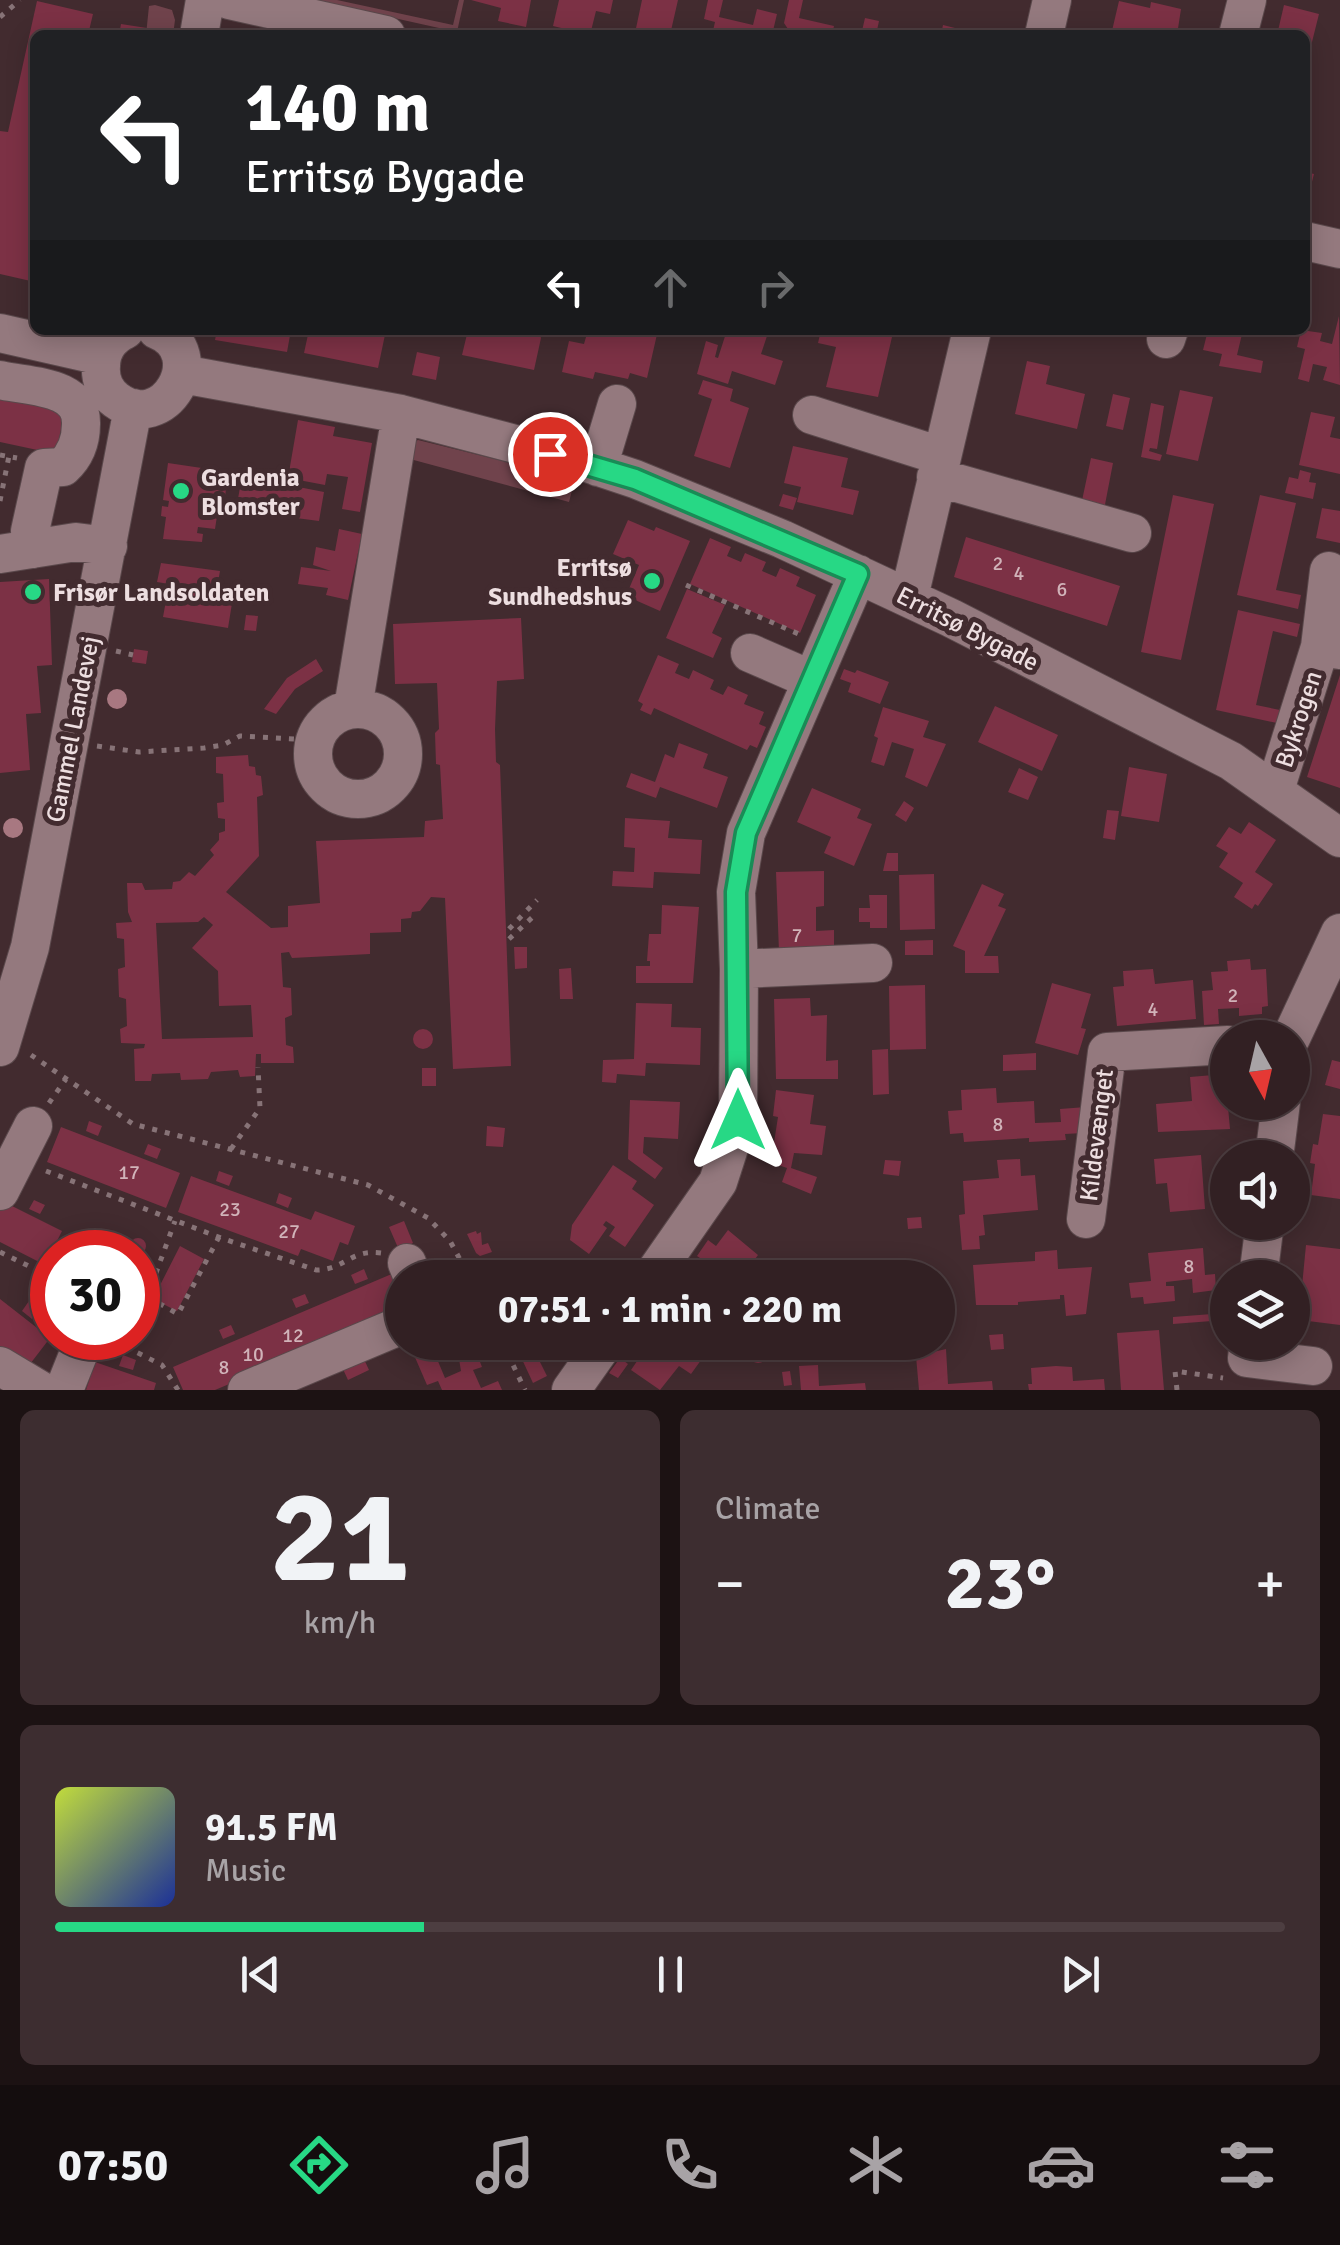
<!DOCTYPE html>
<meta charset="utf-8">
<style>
:root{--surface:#322023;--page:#3d2d30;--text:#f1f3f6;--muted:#a8a3a6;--line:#4d3e41;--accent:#27d885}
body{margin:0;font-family:Signika,sans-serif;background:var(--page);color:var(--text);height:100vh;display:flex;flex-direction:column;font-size:38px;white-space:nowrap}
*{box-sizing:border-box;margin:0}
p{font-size:32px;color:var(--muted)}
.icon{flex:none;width:55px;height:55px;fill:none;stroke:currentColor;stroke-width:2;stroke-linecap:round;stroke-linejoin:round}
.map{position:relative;height:1390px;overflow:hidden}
.sheet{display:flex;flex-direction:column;gap:20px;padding:20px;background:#1c1213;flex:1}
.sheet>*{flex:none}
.top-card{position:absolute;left:30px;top:30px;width:1280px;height:305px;border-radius:15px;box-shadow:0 5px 25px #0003,0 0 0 2px var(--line);background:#202124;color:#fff;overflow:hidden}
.needle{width:65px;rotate:172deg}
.buttons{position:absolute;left:1210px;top:1020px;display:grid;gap:20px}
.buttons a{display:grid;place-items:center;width:100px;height:100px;border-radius:50%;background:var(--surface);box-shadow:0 5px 25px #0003,0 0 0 2px var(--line);font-size:50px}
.speed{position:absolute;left:30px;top:1230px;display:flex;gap:20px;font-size:50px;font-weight:700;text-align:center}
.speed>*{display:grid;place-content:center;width:130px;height:130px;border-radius:50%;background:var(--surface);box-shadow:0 5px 25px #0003,0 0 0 2px var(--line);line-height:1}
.speed .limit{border:15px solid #d22;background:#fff;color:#111}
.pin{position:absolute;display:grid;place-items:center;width:85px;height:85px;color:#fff;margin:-42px;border:5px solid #fff;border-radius:50%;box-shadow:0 2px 10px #0007}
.me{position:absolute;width:110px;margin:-55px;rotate:0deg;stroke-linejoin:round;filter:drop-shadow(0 0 8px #0008)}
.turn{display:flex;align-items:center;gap:35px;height:210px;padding:0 50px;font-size:45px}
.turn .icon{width:130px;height:130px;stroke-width:2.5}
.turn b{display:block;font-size:70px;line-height:85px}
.lanes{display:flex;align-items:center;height:95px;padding:0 50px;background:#0003;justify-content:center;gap:50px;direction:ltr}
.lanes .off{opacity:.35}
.big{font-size:75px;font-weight:700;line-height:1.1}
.sheet .card{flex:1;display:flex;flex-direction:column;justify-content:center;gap:15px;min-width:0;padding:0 35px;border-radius:15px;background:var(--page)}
.sheet .dial{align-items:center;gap:0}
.dial b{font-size:130px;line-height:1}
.song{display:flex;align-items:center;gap:30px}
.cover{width:120px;height:120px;border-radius:15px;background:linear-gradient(135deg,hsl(70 70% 55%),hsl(230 70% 35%))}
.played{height:10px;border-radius:5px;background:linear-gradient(90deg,var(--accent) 30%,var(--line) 30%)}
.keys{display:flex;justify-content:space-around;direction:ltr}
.heat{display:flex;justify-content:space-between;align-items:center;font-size:55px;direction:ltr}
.sheet .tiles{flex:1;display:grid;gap:20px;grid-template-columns:1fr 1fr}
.card:last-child{grid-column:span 2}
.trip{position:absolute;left:385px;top:1260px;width:570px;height:100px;border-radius:50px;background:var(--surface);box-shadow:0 5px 25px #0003,0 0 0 2px var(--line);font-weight:700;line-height:100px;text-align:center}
.tabs{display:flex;height:160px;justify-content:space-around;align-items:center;background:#140d0e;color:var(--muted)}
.tabs .icon{width:70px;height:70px}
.tabs .current{color:var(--accent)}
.tabs b{font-size:45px;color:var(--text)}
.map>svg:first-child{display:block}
.green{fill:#70434c}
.building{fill:#7c3145;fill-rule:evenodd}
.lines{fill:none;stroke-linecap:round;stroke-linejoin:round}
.minor-casing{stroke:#5a484b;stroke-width:40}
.path{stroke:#877377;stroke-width:5;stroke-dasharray:5 8;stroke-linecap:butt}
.minor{stroke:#94797e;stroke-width:38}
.tree{fill:#a87881}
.route-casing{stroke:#198c56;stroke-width:25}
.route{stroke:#27d885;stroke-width:18}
.poi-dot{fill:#27d885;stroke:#422b2f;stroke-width:4}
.labels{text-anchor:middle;stroke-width:10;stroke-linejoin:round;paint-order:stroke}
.number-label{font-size:20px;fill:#d1b3b9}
.poi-label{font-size:25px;font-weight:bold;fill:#eddee0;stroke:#422b2f;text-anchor:start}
.street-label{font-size:25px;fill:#eddee0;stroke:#422b2f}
</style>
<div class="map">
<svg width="1340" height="1390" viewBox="0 0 1340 1390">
<rect width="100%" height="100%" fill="#422b2f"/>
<!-- green -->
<path class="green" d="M313,0H337L453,25L459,0H464L457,32Z
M155,5L172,10L175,20L173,35H146L149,6Z
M418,440L575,479L569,502L410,459L414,442Z"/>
<!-- building -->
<path class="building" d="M471,0H531L526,27L498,21L501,8Z
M559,0H613L610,14L596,11L590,35L553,26Z
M642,0H678L670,35L635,33Z
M708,0H723L719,17L753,25L757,9L777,14L772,35H712L715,22L704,19Z
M789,0H803L799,18L834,26L832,35H792L784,23Z
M37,1L93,14L88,35H35V282L0,274V131L8,132Z
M1119,1L1150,8L1151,2L1181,9L1177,35H1111Z
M1284,5L1319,14L1306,66L1305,35H1277Z
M865,18L879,21L876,35H861Z
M121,24L147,28L146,35H119Z
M943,25L959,29L958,35H941Z
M1305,172L1314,174L1306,205H1305Z
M1339,316L1340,385L1323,380L1327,367L1313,364L1309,382L1298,379L1305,349L1297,347L1301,330L1322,333L1320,341L1332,344Z
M217,330H291L287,352L215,340Z
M309,330H386L378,368L304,353Z
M468,330H538L541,338L534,370L462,355Z
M588,330H658L647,378L630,373L628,379L595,372L593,379L562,372L569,341L584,344Z
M727,330H769L761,354L783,361L775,385L732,371L728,384L697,374L706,341L718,345L715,357L718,358Z
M821,330H864L892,337L878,397L826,387L836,347L818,343Z
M1208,330H1243L1237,355L1263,361L1261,373L1219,366L1222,354L1203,350Z
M417,352L440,357L436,380L412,375Z
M1027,361L1050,366L1046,384L1085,394L1077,429L1015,414Z
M703,380L733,389L730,401L749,408L730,468L694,456L712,399L698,394Z
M0,386L67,400L56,454L0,442Z
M1180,390L1213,397L1198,461L1166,454Z
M1113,394L1130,398L1123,430L1106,426Z
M1151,403L1164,406L1157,449L1150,448L1149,451L1162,455L1160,461L1141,457Z
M1311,412L1335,417L1330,437L1340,439V474L1299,465Z
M298,420L335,427L333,436L372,443L360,512L342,509L348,477L327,474L325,485L288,478Z
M793,446L848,458L841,487L859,491L853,515L797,502L801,487L784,483Z
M1091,458L1113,463L1103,515L1080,510Z
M168,463L222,471L221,475L228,476L222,517L217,516L215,529L198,527L197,533L203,534L202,542L163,539L166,517L161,516L162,506L168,507L169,501L163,500Z
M1300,470L1311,473L1309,482L1316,483L1313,499L1285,493L1289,477L1298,479Z
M242,476L324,492L319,521L236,510Z
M783,494L797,498L793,510L779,506Z
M1173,495L1214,504L1181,660L1141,652Z
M1260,495L1296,503L1276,590L1301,595L1298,609L1237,595Z
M1322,508L1340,511V543L1316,538Z
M628,520L654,531L656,527L690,541L660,611L626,596L639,565L613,554Z
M339,529L362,534L348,600L326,595L328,588L298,584L301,567L331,571L313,565L316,547L335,551Z
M966,537L1120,586L1107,626L954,577Z
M710,538L731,547L727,556L741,562L745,553L766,562L762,571L776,577L780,568L800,577L796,586L816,595L800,633L690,584Z
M161,563L220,571L216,594L233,597L228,628L163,617L169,584L157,582Z
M49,579L52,665L37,666L41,713L26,714L30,770L0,773V582Z
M687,589L725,605L712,633L722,638L713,658L666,638Z
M1238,610L1300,624L1297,637L1273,631L1256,705L1280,710L1277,723L1216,710Z
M246,615L258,616L256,631L244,630Z
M521,618L524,679L497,681L495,729L496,762L500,765L511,1066L453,1069L445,898L431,897L420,911L412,912L411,918L401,919V932L370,933V954L292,958L289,952L281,953L283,987L291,988L292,1015L285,1018L286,1045L293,1047L294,1063H261V1054H256L255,1076L240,1077L238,1070L211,1072L208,1079L181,1080L180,1073L152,1074L151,1081H135L134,1049L144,1048L145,1044L121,1043L120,1029L127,1026L126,999L119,997L118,969L125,967L124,939L117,938L116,923L132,922L128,912L127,883H142L145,890L172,889L173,882L180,881L189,872L195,876L214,855L210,850L219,840V833L225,831V819L218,818L217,803L224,802L223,774L216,773V757L248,755L249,766L255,767L256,775L261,776L263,795L257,797L259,856L226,892L271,928L288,927V906L320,903L316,841L424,837L425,821L443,819L440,765L436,764L435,733L439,729L437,683L395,684L393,624ZM204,917L213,925L192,948L218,971L219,1006L251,1005L253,1037L162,1039L156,923L198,922Z
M134,649L148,651L146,664L132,662Z
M658,655L679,664L675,673L689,679L693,670L714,680L710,689L723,695L728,686L748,695L744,704L764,712L759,724L766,727L757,748L750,745L747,750L654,708L651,715L640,710L643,704L638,701Z
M316,659L323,671L295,689L276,714L264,709L287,678Z
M844,669L855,673L857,670L889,682L880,704L848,692L851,683L840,679Z
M1340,675V788L1307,777Z
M995,706L1058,735L1042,771L978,742Z
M883,707L929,721L923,737L946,744L927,787L905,777L914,749L892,742L884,766L871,762L878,738L874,736Z
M679,743L708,754L703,768L728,777L717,808L660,787L656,798L626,787L631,773L655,782L665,754L674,758Z
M1129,767L1167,774L1159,822L1121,816Z
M1019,768L1038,777L1028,800L1008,792Z
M812,788L861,809L857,818L872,824L854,866L824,853L831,837L797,822Z
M904,801L914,808L906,822L895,815Z
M1107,810L1119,811L1115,840L1103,838Z
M625,818L670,821L668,838L702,840L700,874L654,872L653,888L612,886L613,871L634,872L635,848L624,847Z
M1249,822L1276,840L1255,872L1273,884L1258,906L1255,904L1252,909L1234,897L1243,883L1219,867L1228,853L1216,846L1229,827L1241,834Z
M887,853H898V871H883Z
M824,871V906L816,907V931L834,930V951L779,952L776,872Z
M934,874L935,929L900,930L899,875Z
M982,884L1004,894L998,906L1006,909L984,956H998L999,973H965V951L953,946Z
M869,895H887V928H870V922H859V908H870Z
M662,905L699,907L693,983H636V966H650V961H647L649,934H661Z
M933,940V955H905V941Z
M514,947H527V968L515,969Z
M1250,959L1251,970L1266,969L1268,1006L1262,1007V1014L1239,1016V1008L1218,1009L1219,1024L1204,1025L1202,991L1213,990L1211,972L1228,971L1227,961Z
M571,968L573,999H560L559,969Z
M1153,969L1155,984L1193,980L1196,1019L1117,1026L1113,987L1124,986L1123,971Z
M1052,983L1091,994L1081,1028L1086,1029L1078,1055L1035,1043Z
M925,985L926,1049L890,1050L889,986Z
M810,998L811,1016L827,1015L826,1061L838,1060V1079H776L774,999Z
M636,1003L672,1004L671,1027L701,1028L700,1065L646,1063L645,1076L617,1074L616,1083L602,1082L603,1060L634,1059Z
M413 1039a10 10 0 1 1 20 0a10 10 0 1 1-20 0Z
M888,1049L889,1094L873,1095L872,1050Z
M1036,1053V1070L1003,1071V1055Z
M1332,1060L1340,1062V1089L1325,1085Z
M422,1068H436V1086H422Z
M1225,1074L1230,1129L1158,1132L1156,1104L1192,1101L1190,1077Z
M996,1088L997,1103L1034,1101L1035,1123L1061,1122L1060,1109L1086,1107L1083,1133L1065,1134L1066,1140L1029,1142V1138L964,1142L963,1133L950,1134L948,1111L962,1110L961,1090Z
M776,1090L814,1095L810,1124L826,1126L822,1155L794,1153L791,1168L817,1177L811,1194L782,1182L787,1168L775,1164L777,1150L773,1149L778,1117L773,1116Z
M630,1100L680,1102L678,1139L644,1137L643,1153L663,1168L655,1179L628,1159Z
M1323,1114L1340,1116V1199L1311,1195L1315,1164L1310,1163L1313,1144L1318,1145Z
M89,1121L102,1126L98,1136L86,1131Z
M487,1126L505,1128L503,1147L486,1146Z
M61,1127L180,1173L166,1208L47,1162Z
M148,1144L161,1149L157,1159L144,1154Z
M1201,1155L1205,1209L1170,1212L1167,1183L1156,1184L1154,1159Z
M1020,1159L1021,1176L1035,1175L1038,1210L983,1215L985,1235L979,1236L980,1249L962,1250L959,1215L965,1214L963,1181L999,1178L997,1160Z
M885,1160L901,1161L899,1176L883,1174Z
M613,1165L637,1181L632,1189L654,1205L625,1247L609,1236L615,1227L606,1221L603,1225L607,1228L589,1254L570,1240L572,1225Z
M219,1171L233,1176L229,1186L216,1181Z
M191,1176L311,1220L315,1211L355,1226L348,1245L340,1242L333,1261L301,1249L298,1256L178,1212Z
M279,1193L292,1198L288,1208L276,1203Z
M34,1200L45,1205L40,1214L29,1209Z
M4,1202L62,1231L45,1265L0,1242V1210Z
M921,1217L922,1228L908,1229L907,1218Z
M404,1221L413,1243L399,1250L389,1227Z
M728,1230L758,1255L750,1266L762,1275L761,1278L696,1275L706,1262L697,1256L708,1240L716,1246Z
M476,1231L477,1234L481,1232L482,1245L488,1243L492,1252L480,1256L476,1253L467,1234Z
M130 1246a8 8 0 1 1 16 0a8 8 0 1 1-16 0Z
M1306,1245L1340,1249V1325L1308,1321L1307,1325L1292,1324V1306L1300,1307Z
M180,1246L204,1259L177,1311L153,1299Z
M1203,1248L1205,1275L1215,1274L1216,1290L1193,1293L1192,1279L1166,1282V1286H1174L1175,1301L1144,1304L1143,1297L1131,1298L1129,1283L1151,1281L1148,1253Z
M1057,1250L1058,1269L1092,1267L1086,1314L1066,1316L1064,1295H1060V1299L1018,1302V1305H976L973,1265L1035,1261V1252Z
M364,1269L368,1279L355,1284L351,1275Z
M394,1273L402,1293V1311L215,1390H183L173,1367Z
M305,1294L309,1303L296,1308L292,1299Z
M0,1299L50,1338L27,1368L0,1347Z
M29,1301L39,1309L32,1319L22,1311Z
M1212,1314V1321L1173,1324V1317Z
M231,1325L235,1334L223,1339L219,1330Z
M1159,1330L1164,1390H1121L1117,1333Z
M1003,1334L1004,1349L991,1350L989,1335Z
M514,1342H546L552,1354L539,1360L547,1376L533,1383Z
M650,1342H696L692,1347L704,1356L691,1374L679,1366L660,1390L631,1370Z
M899,1342H924L925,1354L900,1356Z
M749 1354a9 9 0 1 1 18 0a9 9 0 1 1-18 0Z
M432,1347L445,1378L461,1371L459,1359L477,1354L482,1367L473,1370L481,1388L498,1381L502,1390H442L438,1381L427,1385L414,1355Z
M946,1349L948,1384L992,1381L993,1390H919L916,1356Z
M123,1355L136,1360L133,1370L119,1366Z
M363,1357L369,1370L348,1380L342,1367Z
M620,1358L628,1364L618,1378L609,1373Z
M95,1362L156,1383L154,1390H86Z
M818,1365L819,1386L865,1383L866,1390H801L799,1366Z
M1056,1366L1072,1367L1073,1381L1104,1379L1105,1390H1029L1028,1384H1032L1031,1368Z
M790,1371L792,1385L784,1386L782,1372Z"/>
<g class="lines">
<defs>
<path id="minor" d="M229,0L386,35
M199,35L205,0
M1044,35L1052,0
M1238,35L1247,0
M1305,241L1340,249
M125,330C110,337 101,349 101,366C100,379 105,392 116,400C164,437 213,353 157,330
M0,333L101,356
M1166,339L1169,330
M182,374L401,414L587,463L635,479L782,539L951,618L1231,761L1340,838
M0,380C30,387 82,385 81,424C81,441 75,456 63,467L44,468L30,531L33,549
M812,415L941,456
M598,467L617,404
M936,477L1132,533
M0,554L76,542L108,546
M909,597L972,330
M1320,647L1329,571
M750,653L812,680
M353,708L401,414
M313 754a45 45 0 1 1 90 0a45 45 0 1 1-90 0Z
M1275,790L1320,647L1340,650
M739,969L873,963
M1291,1038L1340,933
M0,1047L30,947L133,408
M1274,1158L1281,1102
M0,1191L33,1126
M1086,1219L1107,1052L1228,1045
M407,1263L413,1278
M651,1278L718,1182L738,1120L739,969L736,892L746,833L858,574
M1258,1278L1265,1222
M1249,1342L1247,1358L1313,1366
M0,1366L40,1390
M64,1390L82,1345
M247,1390L402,1325
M571,1390L605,1342"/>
</defs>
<!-- minor casing -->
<use href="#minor" class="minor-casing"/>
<!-- path -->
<path class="path" d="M0,17L20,0
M0,455L17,458
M0,501L9,456
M686,585L801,635
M116,651L133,655
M97,746L139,752L204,748L223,745L240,736L314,740
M509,929L537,900
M509,939L537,913
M31,1055L133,1124L368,1185L428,1218L450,1241L470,1278
M49,1103L66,1079
M231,1149L260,1108L258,1067
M46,1171L221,1238L316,1270C345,1270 350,1249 381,1253
M0,1252L41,1272L52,1311
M148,1297L178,1314L219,1237
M138,1322L175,1221
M111,1341L126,1347L131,1338
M502,1342L525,1390
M126,1347L162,1365L178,1390
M1177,1390L1175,1371L1223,1378"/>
<!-- minor -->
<use href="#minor" class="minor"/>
</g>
<!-- trees -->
<g class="tree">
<circle cx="117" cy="699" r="10"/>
<circle cx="13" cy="828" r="10"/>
</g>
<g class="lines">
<defs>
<path id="route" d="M550,454L635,479L858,574L746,833L736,892L738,1120"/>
</defs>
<!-- route casing -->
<use href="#route" class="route-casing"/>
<!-- route -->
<use href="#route" class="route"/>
</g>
<!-- markers -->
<g class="poi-dot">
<circle cx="181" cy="491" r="10"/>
<circle cx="652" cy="581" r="10"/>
<circle cx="33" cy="592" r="10"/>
</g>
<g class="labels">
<!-- number labels -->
<g class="number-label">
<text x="998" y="570">2</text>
<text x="1019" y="580">4</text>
<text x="1062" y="596">6</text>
<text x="797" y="942">7</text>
<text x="1233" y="1002">2</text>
<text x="1153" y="1016">4</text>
<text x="998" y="1131">8</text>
<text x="129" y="1179">17</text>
<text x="230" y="1216">23</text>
<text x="289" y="1238">27</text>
<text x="1189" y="1273">8</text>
<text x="293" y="1342">12</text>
<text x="253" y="1361">10</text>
<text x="224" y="1374">8</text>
</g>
<!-- poi labels -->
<g class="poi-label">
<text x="201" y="486">Gardenia<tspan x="201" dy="29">Blomster</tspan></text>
<text x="632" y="576" text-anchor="end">Erritsø<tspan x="632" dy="29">Sundhedshus</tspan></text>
<text x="53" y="601">Frisør Landsoldaten</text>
</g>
<!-- street labels -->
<g class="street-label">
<text transform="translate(968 628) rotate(27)" y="9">Erritsø Bygade</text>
<text transform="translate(1298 719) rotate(-72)" y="9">Bykrogen</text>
<text transform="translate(72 729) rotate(-79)" y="9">Gammel Landevej</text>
<text transform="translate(1096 1135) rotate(-83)" y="9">Kildevænget</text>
</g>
</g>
</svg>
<div class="buttons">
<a><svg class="needle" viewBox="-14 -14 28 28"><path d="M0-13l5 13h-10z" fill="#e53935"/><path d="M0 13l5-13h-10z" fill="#a8a3a6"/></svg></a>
<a><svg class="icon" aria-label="sound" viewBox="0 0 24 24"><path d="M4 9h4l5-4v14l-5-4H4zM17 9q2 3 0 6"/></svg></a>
<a><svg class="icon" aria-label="layers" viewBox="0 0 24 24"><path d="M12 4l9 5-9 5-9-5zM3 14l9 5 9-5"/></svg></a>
</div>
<div class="speed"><div class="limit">30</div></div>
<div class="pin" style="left:550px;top:454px;background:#d93025"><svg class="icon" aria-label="arrive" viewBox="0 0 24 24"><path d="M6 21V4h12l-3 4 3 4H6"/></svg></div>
<svg class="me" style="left:738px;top:1120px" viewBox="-20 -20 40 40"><path d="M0-17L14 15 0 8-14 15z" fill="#27d885" stroke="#fff" stroke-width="4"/></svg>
<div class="trip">07:51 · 1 min · 220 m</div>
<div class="top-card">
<div class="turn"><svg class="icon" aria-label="left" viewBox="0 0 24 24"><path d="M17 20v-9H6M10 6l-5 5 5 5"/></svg><div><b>140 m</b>Erritsø Bygade</div></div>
<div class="lanes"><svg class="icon" aria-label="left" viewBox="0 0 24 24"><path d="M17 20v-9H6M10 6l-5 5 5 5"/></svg><svg class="icon off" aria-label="ahead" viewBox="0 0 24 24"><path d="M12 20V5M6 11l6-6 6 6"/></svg><svg class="icon off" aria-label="right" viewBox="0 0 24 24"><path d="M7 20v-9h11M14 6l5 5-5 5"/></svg></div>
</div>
</div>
<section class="sheet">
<div class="tiles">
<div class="card dial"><b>21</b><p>km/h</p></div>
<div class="card"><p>Climate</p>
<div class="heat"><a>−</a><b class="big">23°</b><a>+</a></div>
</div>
<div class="card">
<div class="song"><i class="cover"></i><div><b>91.5 FM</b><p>Music</p></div></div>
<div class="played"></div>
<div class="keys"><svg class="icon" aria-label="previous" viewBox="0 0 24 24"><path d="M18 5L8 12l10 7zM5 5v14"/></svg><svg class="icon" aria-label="pause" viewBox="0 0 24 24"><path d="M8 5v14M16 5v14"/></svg><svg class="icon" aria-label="next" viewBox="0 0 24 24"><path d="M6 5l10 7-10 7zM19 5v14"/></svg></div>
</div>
</div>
</section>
<nav class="tabs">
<b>07:50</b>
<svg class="icon current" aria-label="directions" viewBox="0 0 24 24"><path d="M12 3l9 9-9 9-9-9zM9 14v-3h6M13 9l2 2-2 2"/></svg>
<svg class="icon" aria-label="music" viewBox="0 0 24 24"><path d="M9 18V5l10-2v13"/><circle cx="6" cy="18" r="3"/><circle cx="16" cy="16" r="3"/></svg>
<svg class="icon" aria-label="phone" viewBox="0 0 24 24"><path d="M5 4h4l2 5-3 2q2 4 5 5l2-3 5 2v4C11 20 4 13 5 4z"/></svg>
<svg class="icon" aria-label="climate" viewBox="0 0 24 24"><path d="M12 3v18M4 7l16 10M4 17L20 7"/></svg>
<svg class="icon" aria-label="car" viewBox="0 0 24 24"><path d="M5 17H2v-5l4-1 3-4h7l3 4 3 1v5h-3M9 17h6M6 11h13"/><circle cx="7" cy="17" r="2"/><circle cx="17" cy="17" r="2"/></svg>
<svg class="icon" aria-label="filters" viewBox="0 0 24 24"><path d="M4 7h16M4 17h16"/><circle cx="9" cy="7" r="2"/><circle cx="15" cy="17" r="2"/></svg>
</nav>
